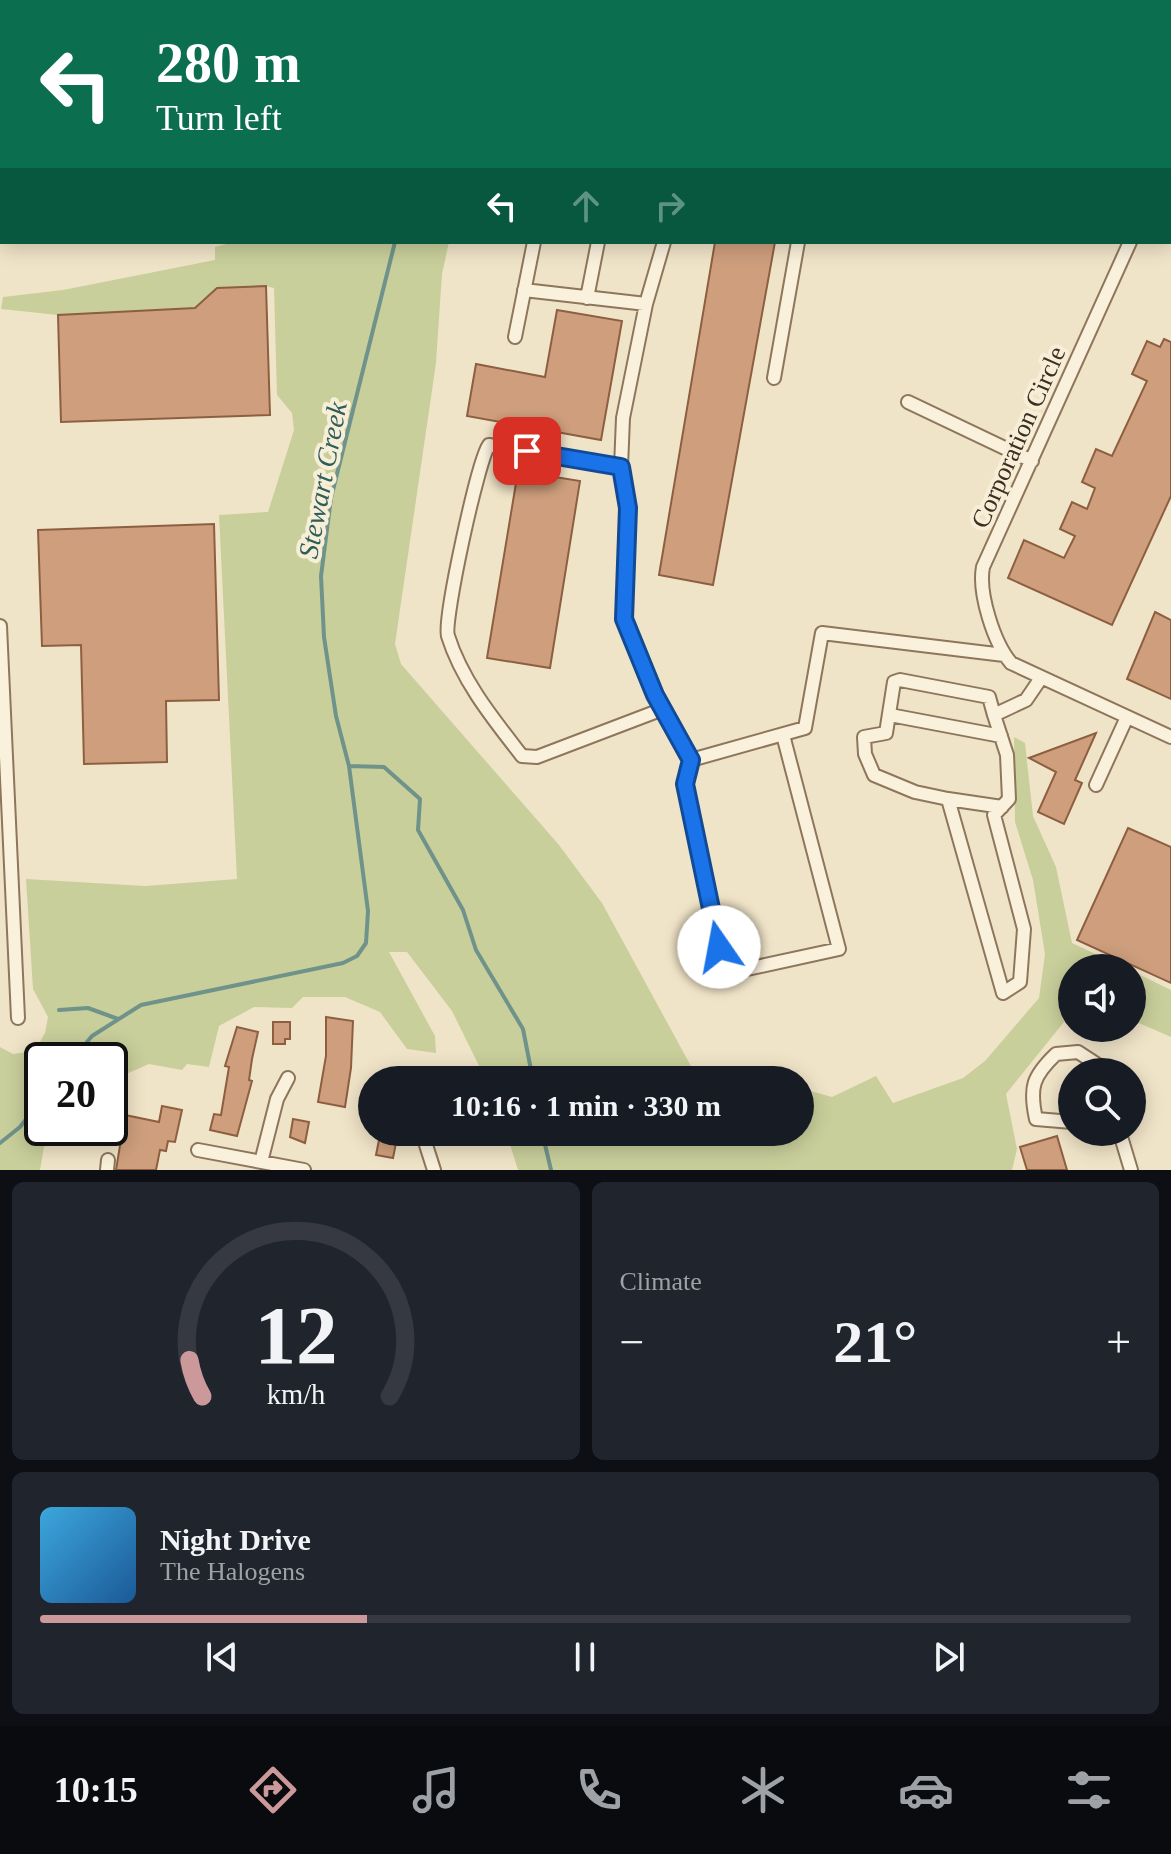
<!DOCTYPE html>
<meta charset="utf-8">
<style>
:root{--surface:#171b24;--page:#20242c;--text:#f1f3f6;--muted:#9ea1a6;--line:#363941;--accent:#cc999b}
body{margin:0;font-family:Georgia,serif;background:var(--page);color:var(--text);height:100vh;display:flex;flex-direction:column;font-size:30px;white-space:nowrap}
*{box-sizing:border-box;margin:0}
p{font-size:26px;color:var(--muted)}
.icon{flex:none;width:44px;height:44px;fill:none;stroke:currentColor;stroke-width:2;stroke-linecap:round;stroke-linejoin:round}
.map{position:relative;height:1170px;overflow:hidden}
.panel{display:flex;flex-direction:column;gap:12px;padding:12px;background:#0d0f14;flex:1}
.panel>*{flex:none}
.banner{position:absolute;left:0px;top:0px;width:1172px;height:244px;box-shadow:0 4px 20px #0003;background:#0b6e4f;color:#fff;overflow:hidden}
.buttons{position:absolute;left:1058px;top:954px;display:grid;gap:16px}
.buttons a{display:grid;place-items:center;width:88px;height:88px;border-radius:50%;background:var(--surface);box-shadow:0 4px 20px #0003;font-size:40px}
.speed{position:absolute;left:24px;top:1042px;display:flex;gap:16px;font-size:40px;font-weight:700;text-align:center}
.speed>*{display:grid;place-content:center;width:104px;height:104px;border-radius:50%;background:var(--surface);box-shadow:0 4px 20px #0003;line-height:1}
.speed .limit{border:4px solid #111;border-radius:12px;background:#fff;color:#111}
.pin{position:absolute;display:grid;place-items:center;width:68px;height:68px;color:#fff;margin:-34px;border-radius:16px;box-shadow:0 4px 12px #0006}
.me{position:absolute;width:88px;margin:-44px;rotate:348deg;stroke-linejoin:round;filter:drop-shadow(0 0 6px #0008)}
.turn{display:flex;align-items:center;gap:28px;height:168px;padding:0 24px;font-size:36px}
.turn .icon{width:104px;height:104px;stroke-width:2.5}
.turn b{display:block;font-size:56px;line-height:68px}
.lanes{display:flex;align-items:center;height:76px;padding:0 24px;background:#0003;justify-content:center;gap:40px;direction:ltr}
.lanes .off{opacity:.35}
.big{font-size:60px;font-weight:700;line-height:1.1}
.panel .card{flex:1;display:flex;flex-direction:column;justify-content:center;gap:12px;min-width:0;padding:0 28px;border-radius:12px;background:var(--page)}
.panel .dial{align-items:center;gap:0}
.dial svg{height:208px;overflow:visible;fill:none;stroke:var(--line);stroke-width:7;stroke-linecap:round;text-anchor:middle}
.dial text{fill:var(--text);stroke:none}
.song{display:flex;align-items:center;gap:24px}
.cover{width:96px;height:96px;border-radius:12px;background:linear-gradient(135deg,hsl(200 70% 55%),hsl(210 70% 35%))}
.played{height:8px;border-radius:4px;background:linear-gradient(90deg,var(--accent) 30%,var(--line) 30%)}
.keys{display:flex;justify-content:space-around;direction:ltr}
.heat{display:flex;justify-content:space-between;align-items:center;font-size:44px;direction:ltr}
.panel .tiles{flex:1;display:grid;gap:12px;grid-template-columns:1fr 1fr}
.card:last-child{grid-column:span 2}
.trip{position:absolute;left:358px;top:1066px;width:456px;height:80px;border-radius:40px;background:var(--surface);box-shadow:0 4px 20px #0003;font-weight:700;line-height:80px;text-align:center}
.tab-bar{display:flex;height:128px;justify-content:space-around;align-items:center;background:#090b0e;color:var(--muted)}
.tab-bar .icon{width:56px;height:56px}
.tab-bar .active{color:var(--accent)}
.tab-bar b{font-size:36px;color:var(--text)}
.map>svg:first-child{display:block}
.green{fill:#c9cf9b}
.lines{fill:none;stroke-linecap:round;stroke-linejoin:round}
.stream{stroke:#6f938a;stroke-width:4}
.building{fill:#cf9f7d;stroke:#8d5f41;stroke-width:2}
.minor-casing{stroke:#8d765c;stroke-width:16}
.highway-casing{stroke:#5b4430;stroke-width:22}
.minor{stroke:#faf1dc;stroke-width:12}
.highway{stroke:#e0a458;stroke-width:18}
.route-casing{stroke:#114b97;stroke-width:20}
.route{stroke:#1a73e8;stroke-width:14}
.labels{text-anchor:middle;stroke-width:8;stroke-linejoin:round;paint-order:stroke}
.street-label{font-size:26px;fill:#3d2e20;stroke:#f7eed8}
.water-label{font-size:28px;font-style:italic;fill:#2f5d5a;stroke:#f7eed8}
</style>
<div class="map">
<svg width="1171" height="1170" viewBox="0 0 1171 1170">
<rect width="100%" height="100%" fill="#f0e4c8"/>
<!-- green -->
<path class="green" d="M234,242H449L442,274L436,363L395,644L401,664L559,845L602,903L692,1068L731,1067L774,1080H486L452,1011L407,952H389L435,1036L436,1053L407,1049L380,1012L345,997H303L292,1008L254,1007L219,1026L209,1067L187,1064L182,1070L149,1064L110,1081V1060H42V1128H57L44,1147L40,1170H0V1047L13,1054L35,1051L45,1033L48,1017L33,989L26,879L145,886L237,879L219,515L268,512L294,430L292,413L277,395L274,288L265,286L195,308L58,315L1,309L3,297L63,290L215,260V247Z
M1014,737L1025,743L1033,816L1056,867L1072,943L1125,968H1072V1012L1006,1094L1017,1149L1012,1170H518L506,1132H800V1088L832,1097L876,1076L893,1103L963,1078L985,1061L1039,998L1045,954L1033,880L1015,822Z
M1132,971L1171,990V1037L1132,1020Z"/>
<g class="lines">
<!-- stream -->
<path class="stream" d="M398,0V2
M349,766L384,767L420,799L418,830L463,910L476,950L523,1029L533,1080
M59,1010L88,1008L118,1019
M72,1060L92,1036L141,1005L343,963L357,956L366,943L368,911L349,766L336,716L324,637L321,576L331,498L395,242
M542,1132L551,1170
M0,1143L20,1127L42,1099"/>
</g>
<!-- building -->
<path class="building" d="M715,242H775L713,585L659,575Z
M266,286L270,415L61,422L58,315L195,308L217,288Z
M557,310L622,321L601,440L467,416L476,364L545,377Z
M1164,339L1171,342V496L1112,625L1008,578L1024,540L1064,558L1075,536L1060,529L1072,502L1087,509L1095,488L1082,482L1096,449L1112,456L1147,381L1132,374L1147,341L1160,347Z
M518,471L580,481L550,668L487,658Z
M214,524L219,700L166,701L167,762L84,764L81,645L42,646L38,530Z
M1155,612L1171,620V699L1127,679Z
M1096,733L1075,780L1082,783L1064,824L1038,812L1056,772L1029,758Z
M1128,828L1171,847V983L1077,940Z
M326,1017L353,1021L351,1068L345,1107L318,1102L326,1056Z
M273,1022H290V1039H285V1044H273Z
M237,1027L258,1032L252,1059L249,1080L252,1081L237,1136L210,1130L214,1114L221,1115L229,1067L225,1066Z
M162,1106L182,1110L175,1142L168,1141L166,1151L160,1150L156,1170H116L125,1115L159,1122Z
M293,1119L309,1122L305,1143L290,1137Z
M380,1135L397,1138L393,1158L376,1155Z
M1057,1136L1067,1170H1027L1020,1147Z"/>
<g class="lines">
<defs>
<path id="minor" d="M777,0L778,2
M310,2L319,0
M0,75L2,74
M1170,211H1171
M664,242L646,304L623,418L621,467L628,508L624,619L655,695L691,760L805,728L822,633L1004,655
M1130,242L983,567C978,593 994,643 1011,663L1171,737
M524,290L646,304
M587,298L598,242
M515,337L534,242
M774,378L798,242
M908,402L1032,461
M621,467L489,445C478,460 443,621 448,636C462,681 494,720 522,756L537,757L663,709
M0,626L18,1018
M890,715L1001,736
M994,715L989,697L900,680L894,682L886,733L864,737L865,754L874,775L915,792L948,799L1003,993L1020,982L1024,929L994,815L1009,799L1007,755L994,715L1026,700L1041,678
M691,760L685,784L724,974L839,949L783,735
M1096,785L1127,717
M948,799L1002,807
M1072,1122L1036,1119C1029,1087 1033,1076 1056,1054L1078,1052L1101,1067L1102,1072
M1116,1132L1122,1140L1131,1170
M426,1145L434,1170
M198,1150L304,1170
M261,1162L277,1099L288,1078
M107,1170L108,1160"/>
<path id="highway" d="M152,2L161,0
M0,38L2,37"/>
</defs>
<!-- minor casing -->
<use href="#minor" class="minor-casing"/>
<!-- highway casing -->
<use href="#highway" class="highway-casing"/>
<!-- minor -->
<use href="#minor" class="minor"/>
<!-- highway -->
<use href="#highway" class="highway"/>
</g>
<g class="lines">
<defs>
<path id="route" d="M527,451L621,467L628,508L624,619L655,695L691,760L685,784L719,947"/>
</defs>
<!-- route casing -->
<use href="#route" class="route-casing"/>
<!-- route -->
<use href="#route" class="route"/>
</g>
<g class="labels">
<!-- street labels -->
<g class="street-label">
<text transform="translate(1018 437) rotate(-66)" y="9">Corporation Circle</text>
</g>
<!-- water labels -->
<g class="water-label">
<text transform="translate(322 480) rotate(-79)" y="10">Stewart Creek</text>
</g>
</g>
</svg>
<div class="buttons">
<a><svg class="icon" aria-label="sound" viewBox="0 0 24 24"><path d="M4 9h4l5-4v14l-5-4H4zM17 9q2 3 0 6"/></svg></a>
<a><svg class="icon" aria-label="search" viewBox="0 0 24 24"><circle cx="10" cy="10" r="6"/><path d="M15 15l6 6"/></svg></a>
</div>
<div class="speed"><div class="limit">20</div></div>
<div class="pin" style="left:527px;top:451px;background:#d93025"><svg class="icon" aria-label="arrive" viewBox="0 0 24 24"><path d="M6 21V4h12l-3 4 3 4H6"/></svg></div>
<svg class="me" style="left:719px;top:947px" viewBox="-20 -20 40 40"><circle r="19" fill="#fff"/><path d="M0-13L10 11 0 6-10 11z" fill="#1a73e8"/></svg>
<div class="trip">10:16 · 1 min · 330 m</div>
<div class="banner">
<div class="turn"><svg class="icon" aria-label="left" viewBox="0 0 24 24"><path d="M17 20v-9H6M10 6l-5 5 5 5"/></svg><div><b>280 m</b>Turn left</div></div>
<div class="lanes"><svg class="icon" aria-label="left" viewBox="0 0 24 24"><path d="M17 20v-9H6M10 6l-5 5 5 5"/></svg><svg class="icon off" aria-label="ahead" viewBox="0 0 24 24"><path d="M12 20V5M6 11l6-6 6 6"/></svg><svg class="icon off" aria-label="right" viewBox="0 0 24 24"><path d="M7 20v-9h11M14 6l5 5-5 5"/></svg></div>
</div>
</div>
<section class="panel">
<div class="tiles">
<div class="card dial"><svg viewBox="0 0 100 80">
<path d="M14 69A42 42 0 1 1 86 69"/>
<path d="M14 69A42 42 0 0 1 9 55" stroke="#cc999b"/>
<text x="50" y="56" font-size="32" font-weight="700">12</text>
<text x="50" y="72" font-size="11">km/h</text>
</svg></div>
<div class="card"><p>Climate</p>
<div class="heat"><a>−</a><b class="big">21°</b><a>+</a></div>
</div>
<div class="card">
<div class="song"><i class="cover"></i><div><b>Night Drive</b><p>The Halogens</p></div></div>
<div class="played"></div>
<div class="keys"><svg class="icon" aria-label="previous" viewBox="0 0 24 24"><path d="M18 5L8 12l10 7zM5 5v14"/></svg><svg class="icon" aria-label="pause" viewBox="0 0 24 24"><path d="M8 5v14M16 5v14"/></svg><svg class="icon" aria-label="next" viewBox="0 0 24 24"><path d="M6 5l10 7-10 7zM19 5v14"/></svg></div>
</div>
</div>
</section>
<nav class="tab-bar">
<b>10:15</b>
<svg class="icon active" aria-label="directions" viewBox="0 0 24 24"><path d="M12 3l9 9-9 9-9-9zM9 14v-3h6M13 9l2 2-2 2"/></svg>
<svg class="icon" aria-label="music" viewBox="0 0 24 24"><path d="M9 18V5l10-2v13"/><circle cx="6" cy="18" r="3"/><circle cx="16" cy="16" r="3"/></svg>
<svg class="icon" aria-label="phone" viewBox="0 0 24 24"><path d="M5 4h4l2 5-3 2q2 4 5 5l2-3 5 2v4C11 20 4 13 5 4z"/></svg>
<svg class="icon" aria-label="climate" viewBox="0 0 24 24"><path d="M12 3v18M4 7l16 10M4 17L20 7"/></svg>
<svg class="icon" aria-label="car" viewBox="0 0 24 24"><path d="M5 17H2v-5l4-1 3-4h7l3 4 3 1v5h-3M9 17h6M6 11h13"/><circle cx="7" cy="17" r="2"/><circle cx="17" cy="17" r="2"/></svg>
<svg class="icon" aria-label="filters" viewBox="0 0 24 24"><path d="M4 7h16M4 17h16"/><circle cx="9" cy="7" r="2"/><circle cx="15" cy="17" r="2"/></svg>
</nav>
